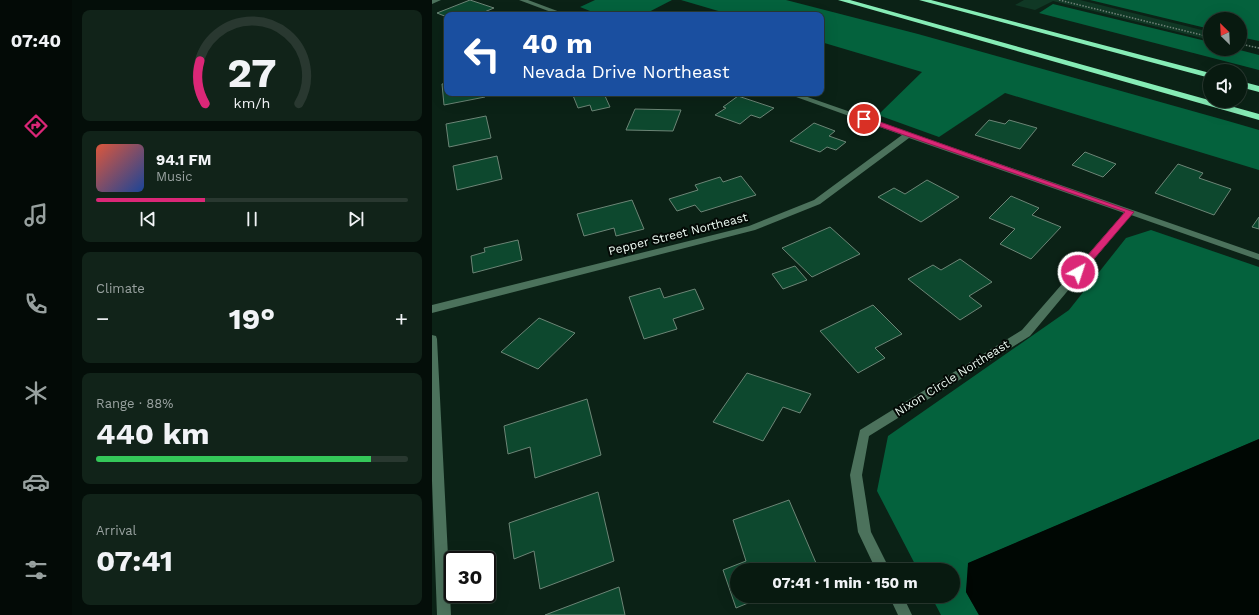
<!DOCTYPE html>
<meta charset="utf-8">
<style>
:root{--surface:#081a10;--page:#112319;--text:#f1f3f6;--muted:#98a19f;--line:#293830;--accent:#db2777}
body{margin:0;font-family:"Work Sans",sans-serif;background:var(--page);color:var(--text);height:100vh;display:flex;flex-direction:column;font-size:15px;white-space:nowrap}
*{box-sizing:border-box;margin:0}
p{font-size:13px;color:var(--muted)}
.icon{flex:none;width:22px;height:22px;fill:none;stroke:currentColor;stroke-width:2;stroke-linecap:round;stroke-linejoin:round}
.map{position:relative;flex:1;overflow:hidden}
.panel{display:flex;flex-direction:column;gap:10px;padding:10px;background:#040e09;width:360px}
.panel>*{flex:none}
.banner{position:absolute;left:12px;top:12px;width:380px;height:84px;border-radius:8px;box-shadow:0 4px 16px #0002,0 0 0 1px var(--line);background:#1a4fa0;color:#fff;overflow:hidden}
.needle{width:26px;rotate:336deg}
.tools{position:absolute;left:771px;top:12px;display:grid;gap:8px}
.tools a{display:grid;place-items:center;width:44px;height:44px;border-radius:50%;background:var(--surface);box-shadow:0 4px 16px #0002,0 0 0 1px var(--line);font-size:20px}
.speed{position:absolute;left:12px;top:551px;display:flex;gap:8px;font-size:20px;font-weight:700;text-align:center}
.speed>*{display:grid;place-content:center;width:52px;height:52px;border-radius:50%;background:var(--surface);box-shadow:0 4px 16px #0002,0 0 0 1px var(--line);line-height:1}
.speed .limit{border:2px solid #111;border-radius:6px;background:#fff;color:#111}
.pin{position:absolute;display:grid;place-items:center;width:34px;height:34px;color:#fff;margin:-17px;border:2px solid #fff;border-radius:50%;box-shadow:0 1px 4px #0007}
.me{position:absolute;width:44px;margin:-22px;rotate:40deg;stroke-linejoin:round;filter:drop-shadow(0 0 3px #0008)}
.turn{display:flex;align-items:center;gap:14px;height:84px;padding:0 12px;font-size:18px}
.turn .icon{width:52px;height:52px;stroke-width:2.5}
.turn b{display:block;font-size:28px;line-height:34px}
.big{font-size:30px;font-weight:700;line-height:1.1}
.panel .card{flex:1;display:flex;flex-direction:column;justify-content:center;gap:6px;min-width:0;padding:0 14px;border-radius:8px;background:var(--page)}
.panel .dial{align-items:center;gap:0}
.dial svg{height:104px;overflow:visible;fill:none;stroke:var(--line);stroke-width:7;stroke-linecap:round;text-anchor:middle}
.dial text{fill:var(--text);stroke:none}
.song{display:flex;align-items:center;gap:12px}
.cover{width:48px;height:48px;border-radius:6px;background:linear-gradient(135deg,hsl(10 70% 55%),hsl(220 70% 35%))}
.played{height:4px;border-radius:2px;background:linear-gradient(90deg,var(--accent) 35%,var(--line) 35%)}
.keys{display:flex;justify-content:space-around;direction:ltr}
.heat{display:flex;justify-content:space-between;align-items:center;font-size:22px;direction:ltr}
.charge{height:6px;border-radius:3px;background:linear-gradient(90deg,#34c759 88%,var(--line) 0)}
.trip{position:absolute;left:298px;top:563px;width:230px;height:40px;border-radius:20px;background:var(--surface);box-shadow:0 4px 16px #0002,0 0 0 1px var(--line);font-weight:700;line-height:40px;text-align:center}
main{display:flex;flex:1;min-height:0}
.dock{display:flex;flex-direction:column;width:72px;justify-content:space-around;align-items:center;background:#030a06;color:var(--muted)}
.dock .icon{width:28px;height:28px}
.dock .active{color:var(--accent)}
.dock b{font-size:18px;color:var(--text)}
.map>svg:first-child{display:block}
.green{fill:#103825}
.forest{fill:#04623d}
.water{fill:#000703}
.building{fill:#0d482e;stroke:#6c8576}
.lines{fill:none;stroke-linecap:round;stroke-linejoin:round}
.path{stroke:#6e8177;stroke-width:1.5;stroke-dasharray:1.5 1.5;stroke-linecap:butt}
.minor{fill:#4c725c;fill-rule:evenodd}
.highway{fill:#86ecb6;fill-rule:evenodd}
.route{fill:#db2777;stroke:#8e194d}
.labels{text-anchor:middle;stroke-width:4;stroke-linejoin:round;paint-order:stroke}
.street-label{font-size:12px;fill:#ebf9f1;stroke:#030905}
</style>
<main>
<nav class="dock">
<b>07:40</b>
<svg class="icon active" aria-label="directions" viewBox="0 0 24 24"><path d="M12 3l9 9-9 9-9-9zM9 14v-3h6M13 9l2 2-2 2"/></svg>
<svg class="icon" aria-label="music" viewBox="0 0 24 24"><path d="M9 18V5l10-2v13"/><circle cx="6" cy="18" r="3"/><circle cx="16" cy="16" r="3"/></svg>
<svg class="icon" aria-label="phone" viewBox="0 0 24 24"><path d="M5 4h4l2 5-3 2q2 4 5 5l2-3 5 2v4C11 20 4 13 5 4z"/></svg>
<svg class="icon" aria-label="climate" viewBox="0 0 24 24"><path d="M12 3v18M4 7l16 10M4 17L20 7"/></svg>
<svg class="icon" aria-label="car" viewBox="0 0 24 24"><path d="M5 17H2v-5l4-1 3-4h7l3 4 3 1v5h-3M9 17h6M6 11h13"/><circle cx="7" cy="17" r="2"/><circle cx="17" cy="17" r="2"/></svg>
<svg class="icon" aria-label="filters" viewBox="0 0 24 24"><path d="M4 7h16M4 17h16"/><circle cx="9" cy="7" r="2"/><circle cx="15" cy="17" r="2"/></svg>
</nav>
<section class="panel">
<div class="card dial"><svg viewBox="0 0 100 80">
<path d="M14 69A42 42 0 1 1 86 69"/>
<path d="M14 69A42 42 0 0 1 10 36" stroke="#db2777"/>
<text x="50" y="56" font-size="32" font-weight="700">27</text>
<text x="50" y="72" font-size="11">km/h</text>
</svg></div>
<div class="card">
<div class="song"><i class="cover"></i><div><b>94.1 FM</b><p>Music</p></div></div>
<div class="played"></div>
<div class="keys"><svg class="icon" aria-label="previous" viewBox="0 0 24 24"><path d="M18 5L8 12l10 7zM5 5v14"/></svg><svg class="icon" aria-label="pause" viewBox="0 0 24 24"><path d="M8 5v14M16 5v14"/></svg><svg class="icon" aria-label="next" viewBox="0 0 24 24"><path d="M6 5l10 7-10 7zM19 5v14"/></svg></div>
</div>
<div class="card"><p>Climate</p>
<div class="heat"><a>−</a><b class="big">19°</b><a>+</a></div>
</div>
<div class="card"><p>Range · 88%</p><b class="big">440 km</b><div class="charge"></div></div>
<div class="card"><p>Arrival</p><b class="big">07:41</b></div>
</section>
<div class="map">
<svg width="827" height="615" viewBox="0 0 827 615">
<rect width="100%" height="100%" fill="#0b2216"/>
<!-- green -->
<path class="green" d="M592,0H648L778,32V40L621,1L603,10L583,5Z"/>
<!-- forest -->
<path class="forest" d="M163,0H240L211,15H168L148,7Z
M249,0H354L486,34L796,121L827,130V170L573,93L507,137L446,115L490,72L389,42V15H300Z
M658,0H827V41L808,37V19H778V29Z
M621,4L778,42V49H804L827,55V70L607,13Z
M719,230L827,267V439L537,563L534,592L547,615H509L499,596H521V570H486L445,491L456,436L637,310L694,238Z"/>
<!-- water -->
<path class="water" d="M827,439V615H547L534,592L536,563Z"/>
<!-- building -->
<path class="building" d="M38,0L62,8L45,15H15V17L5,13Z
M15,83V93H52L53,97L12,105L10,84Z
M140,93H182L183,94L173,96L178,107L160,111L158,105L146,108Z
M306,96L342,108L328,118L319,115L308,124L283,115L294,108L291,107Z
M203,109L249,110L241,131L194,130Z
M54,116L59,138L17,147L14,124Z
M557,120L573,124L577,120L605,128L588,149L543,135Z
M382,123L403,131L397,136L414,142L404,150L395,147L388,152L358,141Z
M653,152L684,164L671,177L640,165Z
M65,156L70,179L25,190L21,166Z
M746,164L771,173L767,178L799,189L782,215L723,193Z
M309,176L324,195L269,212L263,205L245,211L237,199L266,190L263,185L288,177L291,182Z
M495,180L527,197L489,222L446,197L462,188L473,194Z
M579,196L607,208L600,215L629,227L599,259L568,244L583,229L557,218Z
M200,200L212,229L184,236L182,228L152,236L145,214Z
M827,217V229L820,227Z
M398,227L428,254L380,277L350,248Z
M86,240L90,260L41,273L39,256L53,252L52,248Z
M528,259L560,282L537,296L550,306L528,320L476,279L501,265L509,270Z
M363,266L375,280L351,289L340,274Z
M228,288L232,298L263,289L272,309L241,319L245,329L212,339L197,297Z
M441,305L470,334L443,348L453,358L426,373L388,331Z
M107,318L143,333L106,369L69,352Z
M315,373L379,394L368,413L351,407L331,441L281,422Z
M155,399L169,455L103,478L98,447L76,454L72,426Z
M166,492L182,561L108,589L102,551L82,559L77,523Z
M357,500L387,570H305V596H333L304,608L291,570L314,561L301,520Z
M187,587L193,615H113Z"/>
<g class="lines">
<!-- path -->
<path class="path" d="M627,0L778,37
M808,44L827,48"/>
<!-- minor -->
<path class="minor" d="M0,0H9L0,4Z
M87,0H96L136,15H127Z
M353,93H364L827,254V260L699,215L598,336L437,436L430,475L439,532L458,570H444L426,532L418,475L428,430L590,330L692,213L477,138L388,204L323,230L0,313V305L317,226L382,200L470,135Z
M0,335L4,336L5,339L19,615H5L0,481Z
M457,596H471L480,615H466Z"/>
<!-- highway -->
<path class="highway" d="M406,0H418L827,114V120Z
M487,0H499L778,73V78Z
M808,81L827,86V92L808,87Z"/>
</g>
<!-- route -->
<path class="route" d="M429,117H434L702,212L649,274H643V270L693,212L429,120Z"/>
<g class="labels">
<!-- street labels -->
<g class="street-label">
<text transform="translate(246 234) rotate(-14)" y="4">Pepper Street Northeast</text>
<text transform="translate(520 378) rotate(-32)" y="4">Nixon Circle Northeast</text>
</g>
</g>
</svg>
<div class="tools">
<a><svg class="needle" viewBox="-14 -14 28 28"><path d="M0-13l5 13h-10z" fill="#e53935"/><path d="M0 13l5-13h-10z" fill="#98a19f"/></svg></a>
<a><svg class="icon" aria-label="sound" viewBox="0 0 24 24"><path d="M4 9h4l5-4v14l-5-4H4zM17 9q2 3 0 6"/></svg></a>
</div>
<div class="speed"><div class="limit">30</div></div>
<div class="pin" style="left:432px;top:119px;background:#d93025"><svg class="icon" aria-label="arrive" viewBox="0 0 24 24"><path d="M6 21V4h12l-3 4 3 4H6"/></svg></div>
<svg class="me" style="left:646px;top:272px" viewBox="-20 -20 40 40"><circle r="17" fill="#db2777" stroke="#fff" stroke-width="3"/><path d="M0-11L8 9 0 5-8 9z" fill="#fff"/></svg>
<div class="trip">07:41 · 1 min · 150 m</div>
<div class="banner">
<div class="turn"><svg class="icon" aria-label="left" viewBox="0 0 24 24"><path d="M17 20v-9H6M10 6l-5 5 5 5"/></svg><div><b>40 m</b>Nevada Drive Northeast</div></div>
</div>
</div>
</main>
